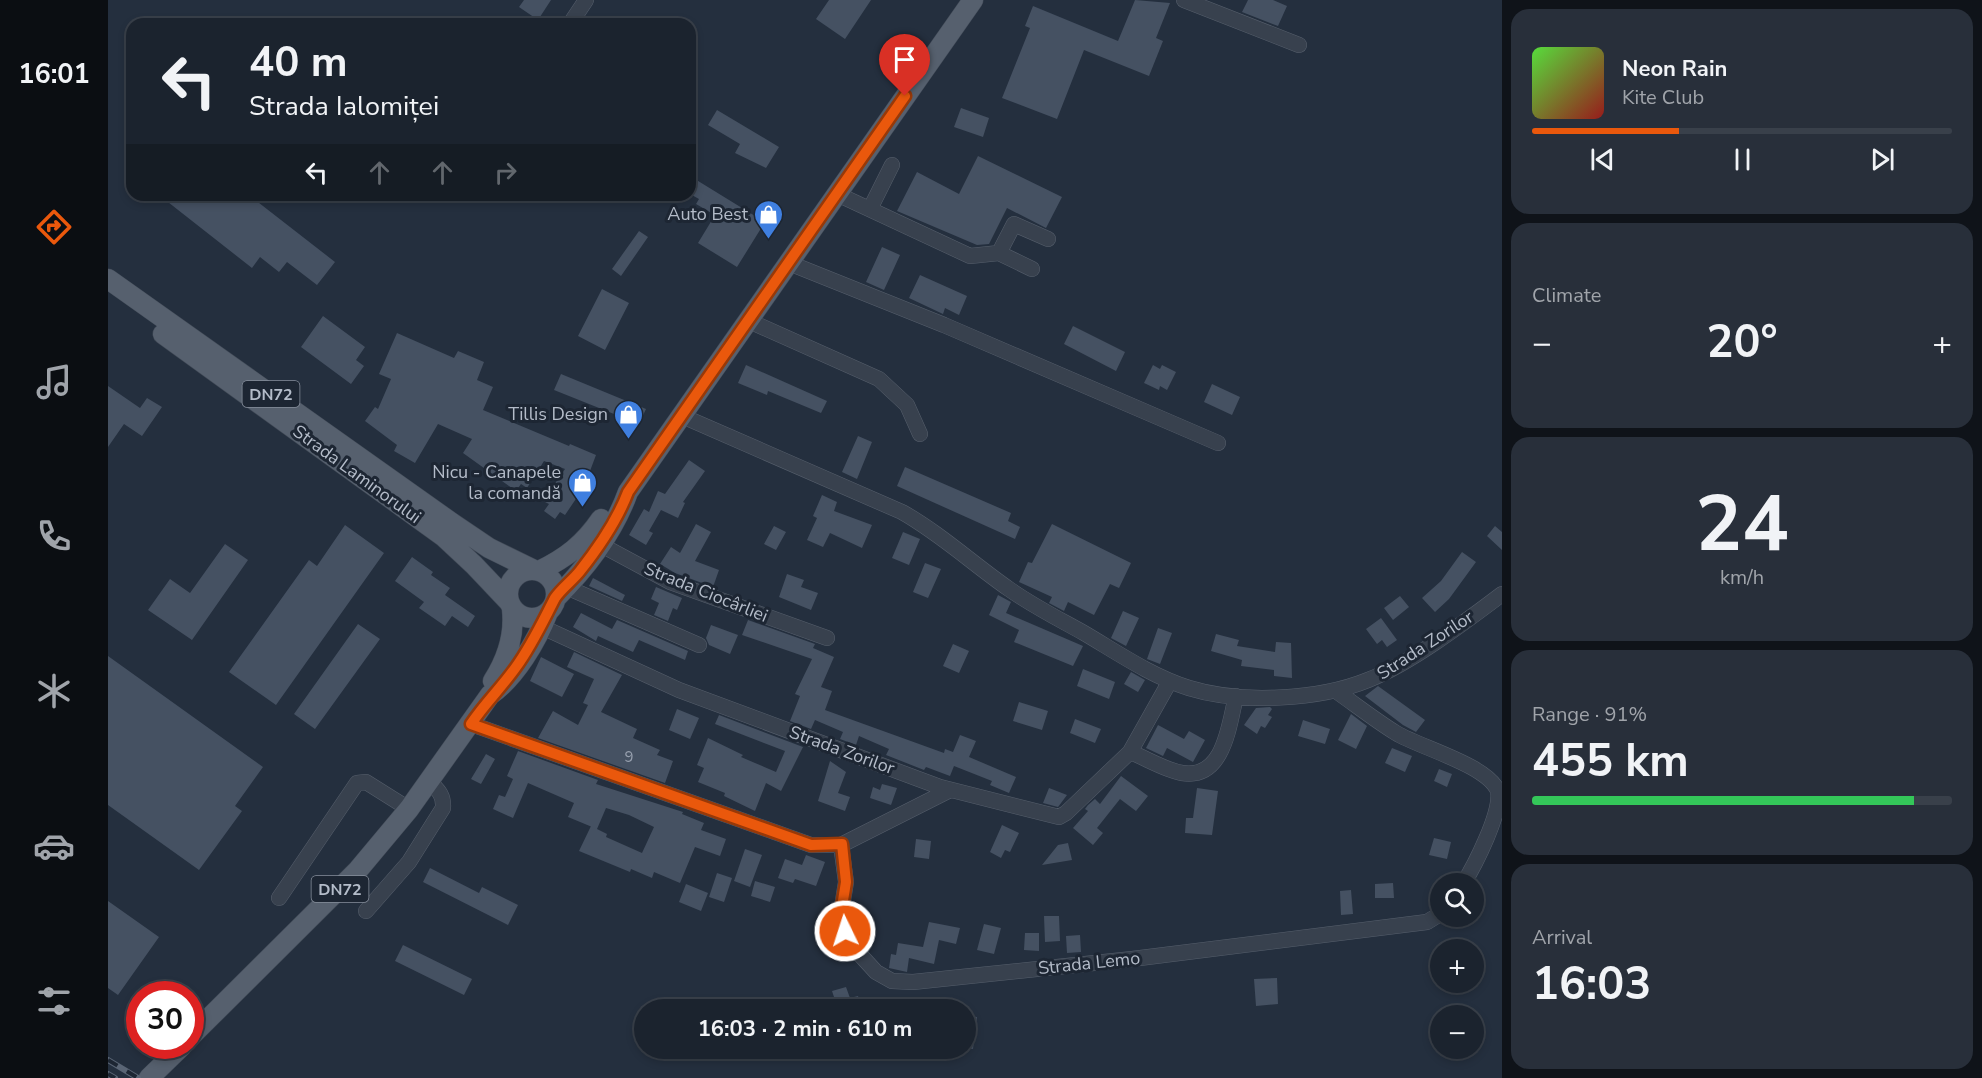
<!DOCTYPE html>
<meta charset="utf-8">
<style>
:root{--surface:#1b232e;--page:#282f3a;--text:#f1f3f6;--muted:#a0a4aa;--line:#39404a;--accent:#ea580c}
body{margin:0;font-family:"Nunito Sans",sans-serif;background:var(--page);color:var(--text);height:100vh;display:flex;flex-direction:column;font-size:22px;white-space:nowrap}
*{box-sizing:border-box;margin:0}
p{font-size:20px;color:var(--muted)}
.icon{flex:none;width:33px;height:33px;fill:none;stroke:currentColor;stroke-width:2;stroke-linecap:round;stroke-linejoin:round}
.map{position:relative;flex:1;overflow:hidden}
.drawer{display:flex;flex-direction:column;gap:9px;padding:9px;background:#0f1319;width:480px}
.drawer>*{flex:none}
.banner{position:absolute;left:18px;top:18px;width:570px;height:183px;border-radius:18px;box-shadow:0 3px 9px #0003,0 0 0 2px var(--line);background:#1b232e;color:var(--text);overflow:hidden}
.tools{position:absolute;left:1322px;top:873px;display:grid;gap:12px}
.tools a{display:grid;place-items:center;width:54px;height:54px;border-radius:50%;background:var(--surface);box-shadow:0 3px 9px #0003,0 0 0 2px var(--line);font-size:30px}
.speed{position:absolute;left:18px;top:981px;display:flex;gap:12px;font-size:30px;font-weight:700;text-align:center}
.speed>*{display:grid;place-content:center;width:78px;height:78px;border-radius:50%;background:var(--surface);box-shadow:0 3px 9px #0003,0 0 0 2px var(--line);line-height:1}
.speed .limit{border:9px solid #d22;background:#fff;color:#111}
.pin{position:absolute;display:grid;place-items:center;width:51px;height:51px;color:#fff;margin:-62px -26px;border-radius:50% 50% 50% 0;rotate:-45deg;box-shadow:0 0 6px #0007}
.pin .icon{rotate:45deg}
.me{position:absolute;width:66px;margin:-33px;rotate:356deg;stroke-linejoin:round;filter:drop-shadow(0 0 4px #0008)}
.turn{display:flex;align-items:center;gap:21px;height:126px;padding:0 24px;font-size:27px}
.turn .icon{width:78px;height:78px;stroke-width:2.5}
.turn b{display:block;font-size:42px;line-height:51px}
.lanes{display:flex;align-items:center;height:57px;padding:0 24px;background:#0003;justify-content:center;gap:30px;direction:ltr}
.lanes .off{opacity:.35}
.big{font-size:45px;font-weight:700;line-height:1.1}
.drawer .tile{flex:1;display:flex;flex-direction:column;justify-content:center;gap:9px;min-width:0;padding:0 21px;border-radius:18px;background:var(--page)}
.drawer .dial{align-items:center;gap:0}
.dial b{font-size:78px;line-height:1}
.song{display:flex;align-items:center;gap:18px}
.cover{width:72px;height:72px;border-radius:9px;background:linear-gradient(135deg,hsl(110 70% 55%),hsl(0 70% 35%))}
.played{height:6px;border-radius:3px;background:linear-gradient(90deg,var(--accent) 35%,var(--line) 35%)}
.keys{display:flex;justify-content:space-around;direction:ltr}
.heat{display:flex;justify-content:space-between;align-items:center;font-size:33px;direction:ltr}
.charge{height:9px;border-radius:4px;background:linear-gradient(90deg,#34c759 91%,var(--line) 0)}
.trip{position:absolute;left:526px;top:999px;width:342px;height:60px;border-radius:30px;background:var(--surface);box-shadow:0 3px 9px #0003,0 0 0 2px var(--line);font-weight:700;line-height:60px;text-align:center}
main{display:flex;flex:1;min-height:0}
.tab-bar{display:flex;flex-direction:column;width:108px;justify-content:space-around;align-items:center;background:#0b0e12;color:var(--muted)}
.tab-bar .icon{width:42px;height:42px}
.tab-bar .selected{color:var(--accent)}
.tab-bar b{font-size:27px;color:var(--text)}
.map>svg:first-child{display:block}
.building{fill:#455162}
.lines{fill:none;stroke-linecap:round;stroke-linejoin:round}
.minor-casing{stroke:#565f6c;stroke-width:16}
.major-casing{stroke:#414a57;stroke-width:21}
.minor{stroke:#38414e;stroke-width:15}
.major{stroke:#56606e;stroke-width:20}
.rail-casing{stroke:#5a6575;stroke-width:6}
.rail{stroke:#1d2633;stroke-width:4;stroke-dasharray:11;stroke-linecap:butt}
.route-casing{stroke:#983908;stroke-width:15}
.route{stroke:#ea580c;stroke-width:10}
.labels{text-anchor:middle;stroke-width:6;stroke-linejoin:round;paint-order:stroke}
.number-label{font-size:15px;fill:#98a1af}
.shield{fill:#1d2633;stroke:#878f9c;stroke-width:1.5}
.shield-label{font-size:16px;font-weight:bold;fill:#b4bcc9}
.poi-label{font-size:18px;fill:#b4bcc9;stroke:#1d2633;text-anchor:end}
.street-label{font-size:18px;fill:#b4bcc9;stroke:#1d2633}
</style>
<main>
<nav class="tab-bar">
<b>16:01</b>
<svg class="icon selected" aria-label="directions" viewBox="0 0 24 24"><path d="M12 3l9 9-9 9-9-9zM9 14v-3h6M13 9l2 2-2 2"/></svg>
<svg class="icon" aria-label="music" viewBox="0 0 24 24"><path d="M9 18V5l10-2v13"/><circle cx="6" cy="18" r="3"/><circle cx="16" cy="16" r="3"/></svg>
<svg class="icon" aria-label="phone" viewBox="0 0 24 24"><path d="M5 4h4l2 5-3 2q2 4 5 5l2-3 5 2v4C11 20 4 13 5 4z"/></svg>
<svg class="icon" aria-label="climate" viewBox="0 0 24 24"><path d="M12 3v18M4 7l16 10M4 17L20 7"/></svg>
<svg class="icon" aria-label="car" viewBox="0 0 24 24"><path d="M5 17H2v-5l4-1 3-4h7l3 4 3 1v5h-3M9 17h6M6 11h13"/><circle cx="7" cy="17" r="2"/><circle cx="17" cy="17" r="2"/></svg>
<svg class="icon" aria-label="filters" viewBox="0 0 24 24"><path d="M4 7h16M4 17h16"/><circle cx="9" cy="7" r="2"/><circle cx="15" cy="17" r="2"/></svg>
</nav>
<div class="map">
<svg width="1394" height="1078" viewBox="0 0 1394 1078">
<rect width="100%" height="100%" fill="#242f3e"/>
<!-- building -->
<path class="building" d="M416,0H443L430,20L411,7Z
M721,0H763L737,39L708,19Z
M1027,0L1062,3L1048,38L1055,41L1041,76L976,50L949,119L894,98L922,28L917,26L925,6L1010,41Z
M1140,0H1165L1179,6L1170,26L1134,12Z
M853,108L881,118L875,137L846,127Z
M609,110L671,147L658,168L627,153L632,144L600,125Z
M870,156L954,197L938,228L899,208L881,244L869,245L789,211L809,172L851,194Z
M582,176L657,222L629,267L590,243L607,215L588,204L591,199L582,194Z
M51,195H141L227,262L209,285L179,262L171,272L152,257L144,268Z
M531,231L540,237L513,276L504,269Z
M774,247L792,255L776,290L758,282Z
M812,275L859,296L851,315L837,308L835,314L801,298Z
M494,289L521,303L497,350L470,336Z
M215,316L257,347L248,360L256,366L243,384L193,347Z
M965,326L1017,352L1008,371L956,344Z
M289,333L346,358L350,351L376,362L369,380L385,387L375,410L461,446L462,444L488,455L476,487L457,515L452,512L447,519L436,511L441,504L435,501L457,469L436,461L419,488L413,484L408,491L355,453L364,439L330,424L307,463L286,451L289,445L257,421L267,407L270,409L283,379L271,374Z
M638,365L719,401L713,413L660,391L659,395L630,383Z
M1045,365L1052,369L1054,365L1068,372L1059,390L1052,386L1051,390L1036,383Z
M453,374L538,409L531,424L446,390Z
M1104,384L1132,397L1124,415L1096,402Z
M0,386L32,408L39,398L54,407L34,436L16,424L0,447Z
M750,436L764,442L749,479L734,472Z
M581,460L597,471L575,502L577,503L570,518L553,510L541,531L545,533L538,545L521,535L536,509L541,512L550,491L557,494Z
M797,467L903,513L900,521L912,527L907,539L789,486Z
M714,495L729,502L726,511L764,525L754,548L722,533L715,547L699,540L709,518L705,516Z
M588,524L603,532L587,561L611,570L605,587L567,573L552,564L563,547L572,553Z
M944,524L1023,563L1011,588L1002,584L986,615L960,602L956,611L941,603L944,597L911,582L920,562L924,563Z
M237,525L276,553L168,705L121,672L201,560L209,566Z
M666,526L678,532L668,550L656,544Z
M1387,526L1394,532V550L1379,536Z
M795,532L812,539L801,565L784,558Z
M117,544L140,560L84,640L40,610L62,579L82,593Z
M1354,552L1368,562L1341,599L1327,612L1314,598L1333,581Z
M304,557L325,572L323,575L342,588L337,595L367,616L360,627L344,616L337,626L311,608L316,602L287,581Z
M817,563L833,569L820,598L805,592Z
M679,574L696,580L693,587L710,593L703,610L671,597Z
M485,578L517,595L514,601L481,586Z
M548,587L574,598L569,610L565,608L560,621L546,615L551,603L543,599Z
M890,595L903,602L898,613L975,646L965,666L906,642L911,630L881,615Z
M1292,596L1301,607L1285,620L1276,608Z
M1015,611L1031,618L1018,646L1003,638Z
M473,613L504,629L509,620L580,651L577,660L531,640L525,652L490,636L488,641L465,627Z
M1273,618L1289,640L1279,647L1274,640L1269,644L1258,629Z
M640,620L707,644L705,648L726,657L713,687L724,691L717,710L836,753L837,749L845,752L852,735L868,741L861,757L908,777L901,793L882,785L884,781L846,766L842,776L818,767L816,770L778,755L781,749L751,736L748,745L732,739L735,732L707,720L703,729L682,721L692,696L687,694L704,659L634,635Z
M250,624L272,639L207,729L186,714Z
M603,625L630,635L622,654L601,645L598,638Z
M1050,628L1064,633L1052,664L1039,659Z
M1108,634L1131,640L1129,646L1167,652L1168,642L1183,643L1184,678L1166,676V670L1133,666L1134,660L1103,651Z
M845,644L861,651L851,673L835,666Z
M466,652L514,675L493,712L529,729L525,738L552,750L549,755L565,761L557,783L430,738L445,711L470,725L480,705L475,703L486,679L459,667Z
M0,656L155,767L127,806L134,811L91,870L0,805Z
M433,657L466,674L454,697L422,681Z
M975,669L1007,682L1001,699L969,686Z
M1023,672L1037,680L1030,692L1016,684Z
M1270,686L1317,720L1308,732L1295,725L1257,696Z
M911,702L940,711L934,730L905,721Z
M1162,707L1164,709L1160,715L1164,717L1157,728L1153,726L1149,734L1136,725L1148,708Z
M569,709L591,718L582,739L561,730Z
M1243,714L1259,726L1248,749L1230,740Z
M611,715L695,747L673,791L658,783L647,811L616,796L617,793L590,782L596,768L589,765L600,738L635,755L633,757L668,772L677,751L607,724Z
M967,719L993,729L987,743L962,733Z
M1195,720L1222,729L1217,744L1190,736Z
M1050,725L1076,739L1081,731L1097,740L1085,762L1059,748L1055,756L1038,748Z
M1284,748L1304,756L1297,772L1277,763Z
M410,751L490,780L488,784L575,812L574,814L596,823L593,830L618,839L612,856L587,847L572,883L546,872L544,878L523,869L522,872L471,851L483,826L499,834L498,837L534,853L546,827L521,815L498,808L489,829L460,817L466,803L420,783L405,818L385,809L391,795L397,797L405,779L399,776Z
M378,754L387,759L373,784L363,779Z
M722,761L738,772L730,793L742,797L737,811L710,801Z
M1331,769L1344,774L1339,787L1326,781Z
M1013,776L1040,796L1028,811L1012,799L989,828L995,833L985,845L965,828L980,811L977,809L980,805L987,799L992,804Z
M774,784L789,788L783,805L762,798L765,787L772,790Z
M941,788L959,795L950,807L935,803Z
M1089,788L1110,791L1104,835L1077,833L1078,818H1085Z
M894,825L911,833L902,852L897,850L893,858L882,852Z
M1326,838L1343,842L1339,859L1321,855Z
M808,839L823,841L821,859L806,857Z
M960,843L964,860L934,865L950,845Z
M637,849L654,855L642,887L626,881Z
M698,855L717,862L708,886L687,879L685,883L670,878L677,859L694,865Z
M322,868L371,893L374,887L410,905L400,925L315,882Z
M609,873L624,878L616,902L601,897Z
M647,881L667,887L662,902L643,896Z
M1285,883L1286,898H1267V884Z
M578,884L600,893L593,911L571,902Z
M1243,890L1245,914L1233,915L1232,891Z
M0,901L51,937L10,995L0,988Z
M936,916H951L952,941L937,942Z
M821,922L852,928L848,944L831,940L826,964L801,958L799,972L781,968L783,954L788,955L790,943L815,947Z
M876,924L893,928L886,954L869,950Z
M917,933H931V951L916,950Z
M972,935L973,952L959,953L958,936Z
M295,945L364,979L356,995L287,961Z
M1169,978L1170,1004L1148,1006L1146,979Z
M738,987L742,998L750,996L753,1007L746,1010H716L728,1003L724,991Z
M858,1016L869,1017L865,1049L858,1048Z"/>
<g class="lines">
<defs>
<path id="minor" d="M1076,0L1191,45
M462,24L478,0
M729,194L862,256L891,253L924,269
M762,209L784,165
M891,253L906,224L940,239
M681,263L836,325L1110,443
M641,321L771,379L799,405L812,434
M574,416L794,512C833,534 865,564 901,589C925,606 951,619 976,633C1010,653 1043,676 1081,688C1132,704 1211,700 1260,680C1303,663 1357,622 1394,594
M484,540L562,582L719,638
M458,587L591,645
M434,627L571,690L832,787L951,817L958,813L1022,752L1062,681
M1228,691C1248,705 1267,720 1288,733C1313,748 1379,765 1390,791C1394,812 1367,865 1355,884
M363,724L703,845H733L842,790
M1022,752C1038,758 1057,770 1074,773C1116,780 1121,725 1128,696
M733,845L738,882L733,913L737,931L746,948L768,972L784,981L805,982L1024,959L1319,922L1332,914
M171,898L249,783L258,782L301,809
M258,911L301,862L335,808C336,795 330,790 322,782"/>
<path id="major" d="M0,279L344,523L381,548L426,570
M55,334L336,537L366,565L401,602
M400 594a24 24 0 1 1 48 0a24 24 0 1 1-48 0Z
M431,571C458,558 476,544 493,519
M448,598C478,568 506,531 520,492L865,0
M385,681C399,659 407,635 404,609
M82,1037L250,870L301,809L382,695C407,678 429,641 440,612
M41,1078L74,1046"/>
</defs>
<!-- minor casing -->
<use href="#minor" class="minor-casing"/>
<!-- major casing -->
<use href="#major" class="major-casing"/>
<!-- minor -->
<use href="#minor" class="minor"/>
<!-- major -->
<use href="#major" class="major"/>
<defs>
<path id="rail" d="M0,1060L30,1078
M0,1074L7,1078"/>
</defs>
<!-- rail casing -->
<use href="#rail" class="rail-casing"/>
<!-- rail -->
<use href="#rail" class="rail"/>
</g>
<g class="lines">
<defs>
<path id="route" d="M737,931L733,913L738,882L734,844L703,845L363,724C377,703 394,687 408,667C424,645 435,621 447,598C453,589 465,580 472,571C491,547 509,521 520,492L797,96"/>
</defs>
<!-- route casing -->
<use href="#route" class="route-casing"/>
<!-- route -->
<use href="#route" class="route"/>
</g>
<!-- icons -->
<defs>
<symbol id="shop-pin" viewBox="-11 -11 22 30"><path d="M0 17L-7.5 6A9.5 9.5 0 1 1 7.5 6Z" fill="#3f7fe0" stroke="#1d2633"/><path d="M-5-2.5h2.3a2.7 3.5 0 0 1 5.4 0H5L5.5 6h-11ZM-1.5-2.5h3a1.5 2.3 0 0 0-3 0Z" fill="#fff"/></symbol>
</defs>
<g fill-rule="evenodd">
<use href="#shop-pin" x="644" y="198" width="33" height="45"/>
<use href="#shop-pin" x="504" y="398" width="33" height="45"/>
<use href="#shop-pin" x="458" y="466" width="33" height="45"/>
</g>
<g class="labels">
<!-- number labels -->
<g class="number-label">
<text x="521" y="762">9</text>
</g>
<!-- shield labels -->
<g class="shield">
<rect x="134.5" y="381" width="57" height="26" rx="4.5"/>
<rect x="203.5" y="876" width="57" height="26" rx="4.5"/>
</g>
<g class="shield-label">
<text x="163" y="400">DN72</text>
<text x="232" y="895">DN72</text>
</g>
<!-- poi labels -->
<g class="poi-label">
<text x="640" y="220">Auto Best</text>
<text x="500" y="420">Tillis Design</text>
<text x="453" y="478">Nicu - Canapele<tspan x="453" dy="21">la comandă</tspan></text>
</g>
<!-- street labels -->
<g class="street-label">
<text transform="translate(249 474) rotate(36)" y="6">Strada Laminorului</text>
<text transform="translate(598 592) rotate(22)" y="6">Strada Ciocârliei</text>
<text transform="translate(1317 645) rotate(-33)" y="6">Strada Zorilor</text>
<text transform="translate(734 750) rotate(20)" y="6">Strada Zorilor</text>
<text transform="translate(981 963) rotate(-6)" y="6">Strada Lemo</text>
</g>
</g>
</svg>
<div class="tools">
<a><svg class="icon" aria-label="search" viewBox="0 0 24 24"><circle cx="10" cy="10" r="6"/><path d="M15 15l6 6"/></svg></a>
<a>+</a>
<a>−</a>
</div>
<div class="speed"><div class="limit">30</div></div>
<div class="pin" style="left:797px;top:96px;background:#d93025"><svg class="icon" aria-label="arrive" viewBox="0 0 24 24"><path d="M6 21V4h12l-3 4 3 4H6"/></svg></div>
<svg class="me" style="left:737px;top:931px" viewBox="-20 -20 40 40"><circle r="17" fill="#ea580c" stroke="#fff" stroke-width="3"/><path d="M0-11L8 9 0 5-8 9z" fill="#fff"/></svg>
<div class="trip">16:03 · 2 min · 610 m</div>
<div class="banner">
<div class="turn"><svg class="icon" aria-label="left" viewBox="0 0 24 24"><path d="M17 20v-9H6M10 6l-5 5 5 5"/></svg><div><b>40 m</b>Strada Ialomiței</div></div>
<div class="lanes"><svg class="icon" aria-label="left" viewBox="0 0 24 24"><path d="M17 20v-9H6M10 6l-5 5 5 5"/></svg><svg class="icon off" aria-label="ahead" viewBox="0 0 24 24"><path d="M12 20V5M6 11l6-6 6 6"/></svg><svg class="icon off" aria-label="ahead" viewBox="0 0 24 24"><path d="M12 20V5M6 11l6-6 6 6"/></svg><svg class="icon off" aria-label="right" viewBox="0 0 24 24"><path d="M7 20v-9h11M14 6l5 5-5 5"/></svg></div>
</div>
</div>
<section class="drawer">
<div class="tile">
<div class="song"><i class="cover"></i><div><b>Neon Rain</b><p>Kite Club</p></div></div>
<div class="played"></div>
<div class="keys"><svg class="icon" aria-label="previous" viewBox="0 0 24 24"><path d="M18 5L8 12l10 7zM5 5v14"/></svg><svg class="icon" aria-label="pause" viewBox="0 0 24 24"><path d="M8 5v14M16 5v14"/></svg><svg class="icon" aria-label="next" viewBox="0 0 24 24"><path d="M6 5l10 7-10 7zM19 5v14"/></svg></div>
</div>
<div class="tile"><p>Climate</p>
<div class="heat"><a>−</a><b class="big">20°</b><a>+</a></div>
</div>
<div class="tile dial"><b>24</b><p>km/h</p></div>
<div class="tile"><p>Range · 91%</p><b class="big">455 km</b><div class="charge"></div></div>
<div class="tile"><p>Arrival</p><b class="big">16:03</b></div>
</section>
</main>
